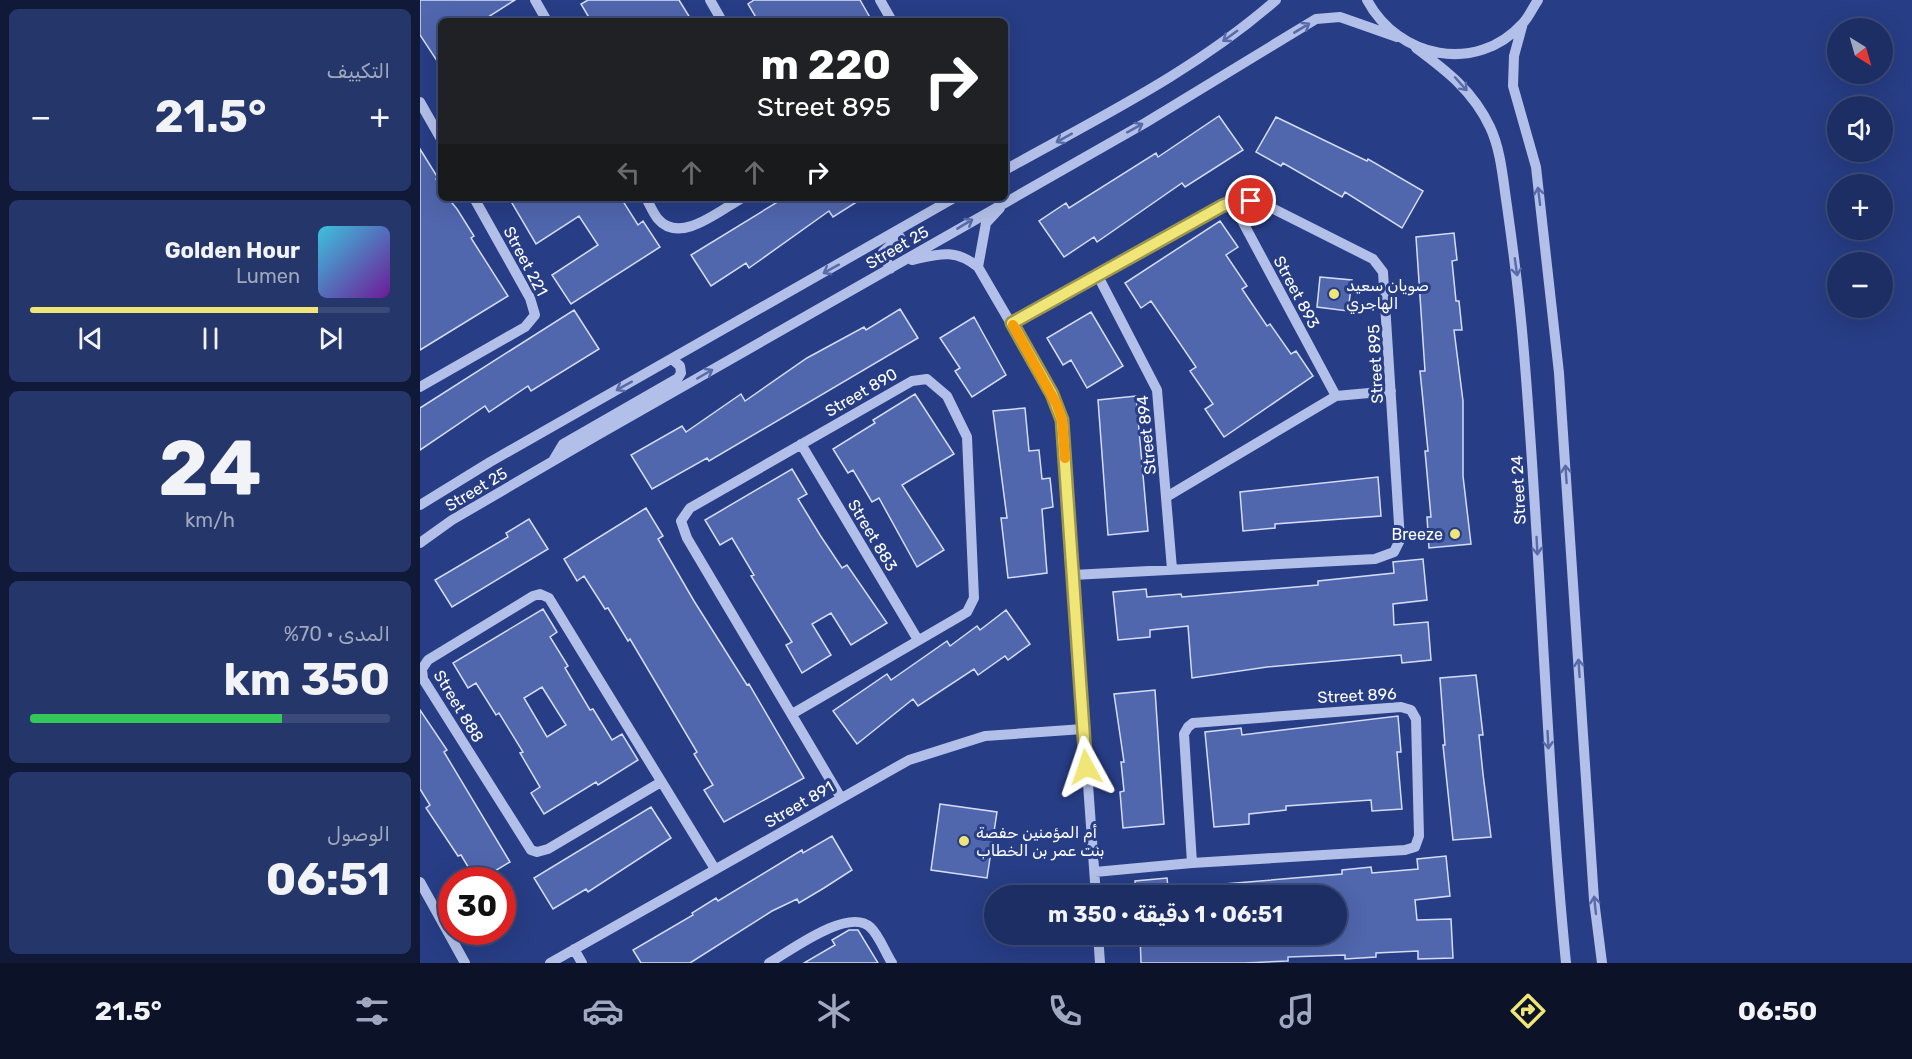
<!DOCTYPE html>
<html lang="ar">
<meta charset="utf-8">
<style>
:root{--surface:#1d2e64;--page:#25366a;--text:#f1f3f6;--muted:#a0a8bf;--line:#3b4a78;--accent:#f0e677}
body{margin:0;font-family:Rubik,"Noto Naskh Arabic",sans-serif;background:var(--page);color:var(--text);direction:rtl;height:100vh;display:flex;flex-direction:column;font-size:22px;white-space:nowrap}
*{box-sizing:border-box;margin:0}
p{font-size:20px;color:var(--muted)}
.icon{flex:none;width:33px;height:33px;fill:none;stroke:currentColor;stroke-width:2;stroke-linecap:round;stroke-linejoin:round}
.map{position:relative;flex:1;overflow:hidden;direction:ltr}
.details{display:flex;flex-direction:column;gap:9px;padding:9px;background:#101937;width:420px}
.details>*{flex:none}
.banner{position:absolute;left:18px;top:18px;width:570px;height:183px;border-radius:9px;box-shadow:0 6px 24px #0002,0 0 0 2px var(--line);direction:rtl;background:#202124;color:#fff;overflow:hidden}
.needle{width:39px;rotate:143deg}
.tools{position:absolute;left:1407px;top:18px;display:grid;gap:12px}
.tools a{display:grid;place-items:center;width:66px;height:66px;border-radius:50%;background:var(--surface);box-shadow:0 6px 24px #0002,0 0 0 2px var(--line);font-size:30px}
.speed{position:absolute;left:18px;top:867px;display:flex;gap:12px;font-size:30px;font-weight:700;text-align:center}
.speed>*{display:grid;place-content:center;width:78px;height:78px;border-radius:50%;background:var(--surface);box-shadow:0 6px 24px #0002,0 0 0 2px var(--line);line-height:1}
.speed .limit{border:9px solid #d22;background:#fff;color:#111}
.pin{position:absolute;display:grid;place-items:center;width:51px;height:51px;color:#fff;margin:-26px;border:3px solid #fff;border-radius:50%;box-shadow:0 2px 6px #0007}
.me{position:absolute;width:66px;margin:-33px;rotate:355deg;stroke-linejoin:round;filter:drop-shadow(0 0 4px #0008)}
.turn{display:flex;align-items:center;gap:21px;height:126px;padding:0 18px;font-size:27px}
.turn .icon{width:78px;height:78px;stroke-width:2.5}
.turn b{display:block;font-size:42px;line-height:51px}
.lanes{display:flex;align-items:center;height:57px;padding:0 18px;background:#0003;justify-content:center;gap:30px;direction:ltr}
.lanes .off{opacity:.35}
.big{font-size:45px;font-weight:700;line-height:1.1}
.details .widget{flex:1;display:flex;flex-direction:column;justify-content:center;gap:9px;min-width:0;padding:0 21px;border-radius:9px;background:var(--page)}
.details .dial{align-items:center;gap:0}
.dial b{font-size:78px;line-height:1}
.song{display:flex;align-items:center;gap:18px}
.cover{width:72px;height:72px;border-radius:9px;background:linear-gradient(135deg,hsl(190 70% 55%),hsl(280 70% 35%))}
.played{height:6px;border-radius:3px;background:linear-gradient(90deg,var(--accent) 80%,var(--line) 80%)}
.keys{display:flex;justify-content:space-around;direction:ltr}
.heat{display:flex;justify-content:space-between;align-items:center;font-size:33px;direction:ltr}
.charge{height:9px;border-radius:4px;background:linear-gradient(90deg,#34c759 70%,var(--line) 0)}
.trip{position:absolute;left:564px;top:885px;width:363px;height:60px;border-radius:30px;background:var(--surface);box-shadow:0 6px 24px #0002,0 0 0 2px var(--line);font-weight:700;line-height:60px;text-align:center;direction:rtl}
.menu{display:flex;height:96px;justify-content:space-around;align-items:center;background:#0c1228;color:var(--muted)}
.menu .icon{width:42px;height:42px}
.menu .selected{color:var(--accent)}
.menu b{font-size:27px;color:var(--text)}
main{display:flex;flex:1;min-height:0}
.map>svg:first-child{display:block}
.building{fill:#5066ad;stroke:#d5ddf6;stroke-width:1.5;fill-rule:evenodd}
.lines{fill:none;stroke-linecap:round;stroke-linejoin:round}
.minor{stroke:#b2bfe8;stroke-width:10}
.oneway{stroke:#586aa8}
.route-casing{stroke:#9c964d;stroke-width:15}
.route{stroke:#f0e677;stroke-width:10}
.slow{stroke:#f59e0b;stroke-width:10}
.poi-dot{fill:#f0e677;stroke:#273d85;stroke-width:2}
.labels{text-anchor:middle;stroke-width:6;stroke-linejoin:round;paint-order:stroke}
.street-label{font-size:16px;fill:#fff;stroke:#273d85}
.poi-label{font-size:16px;fill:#fff;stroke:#273d85;text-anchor:start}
</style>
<main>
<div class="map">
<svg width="1492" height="963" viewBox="0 0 1492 963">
<rect width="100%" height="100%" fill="#273d85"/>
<!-- building -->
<path class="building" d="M0,0H95L62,21H21V67L0,35Z
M168,0H259L272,21H171L161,4Z
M334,0H440L452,21H338L328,4Z
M799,116L823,150L765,187L762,183L677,242L674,237L644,257L619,221L646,203L649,208L736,153L738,157Z
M856,117L947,161L948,159L1003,191L982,228L925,192L922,197L863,163L861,166L836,152Z
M0,149L18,178L16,179L21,187V198H28L37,209L54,236L51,238L88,296L0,350Z
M89,198H201L218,225L223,221L240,247L151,304L132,275L178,245L159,216L116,244Z
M364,198H443L413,217L409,211L329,268L326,263L291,286L271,255Z
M800,221L818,247L806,255L827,286L822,289L847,326L850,324L871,354L876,351L893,376L804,437L785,409L793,404L770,371L776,367L731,301L721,308L705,283Z
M1034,233L1037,260L1032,261L1036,301H1039L1042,330H1034L1043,401V476L1051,544L1009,548L1007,517H1011L1005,451H1008L1000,371H1005L996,237Z
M900,277L932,280L928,311L897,307Z
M480,309L498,338L289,461L287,458L232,489L211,455L262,426L266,432L321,394L325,401L387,358L444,327L446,330Z
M154,310L179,349L111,391L108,386L69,412L65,406L0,450V408Z
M671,312L703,366L667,388L651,360L643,365L627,338Z
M554,317L586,375L552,397L535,371L540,368L520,338Z
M495,394L534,454L482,485L524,550L497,567L459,498L452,502L433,470L428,473L413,449L455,423L453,420Z
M716,396L728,531L688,535L678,400Z
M605,408L609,451L619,450L622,479L630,478L633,507L622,509L627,573L588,578L581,518H587L573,411Z
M372,469L387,494L378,499L400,535L422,568L427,565L467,623L431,645L411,613L392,624L411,655L382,673L366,645L372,642L331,576L334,575L312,538L300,545L285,520Z
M958,477L961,516L855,524V528L823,531L820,492Z
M226,508L243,536L238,539L274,601L327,685L329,684L384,778L304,822L284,790L293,785L274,754L277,752L210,639L208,641L188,608L185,609L164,576L157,581L144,559Z
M109,519L128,549L32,607L15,580L88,537L86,533Z
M1003,559L1007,600L973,604L974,625L1008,622L1011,660L982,663L981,655L847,667L772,678L768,626L730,630V637L698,640L693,592L726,589L727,597L761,594L762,597L898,585V581L974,573L973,562Z
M123,609L137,632L130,637L148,666L145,668L170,710L173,709L192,740L202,734L218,760L178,785L176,782L124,814L111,793L120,787L100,753L103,752L79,713L76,715L56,683L48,688L33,663ZM122,687L146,725L127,737L104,698Z
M586,610L610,644L588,660L585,656L558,675L554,669L498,706L493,699L437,744L413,711L467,674L471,680L527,641L530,646L557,626L560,630Z
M1056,675L1063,735H1059L1063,774L1071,837L1033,840L1023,745H1025L1020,678Z
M735,690L744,824L703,828L700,792L704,791L701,762H704L694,694Z
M0,710L27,750L24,752L90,862L60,880H56L41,855L38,856L6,808L10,805L0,789Z
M978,716L981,752H977L982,809L952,811L951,800L866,806V810L829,814V824L794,827L785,732L821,728L822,735Z
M520,804L577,812L567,878L511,870Z
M231,807L251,838L168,892L166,889L133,909L114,878Z
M412,836L432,870L404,888L379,903L377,899L352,911L270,963H221L213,950L273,915L272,913L296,898L298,901L382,850L383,853Z
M1026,856L1030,896L995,900L997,920L1031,919L1033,958L998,959V951L956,953V957L925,959V955L868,957V961L825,963H721L720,934H916V896H768V887L922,874V870L951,867L952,873L998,869L997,859Z
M747,878L749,896H716L715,881Z
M429,930H438L458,963H384L415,945L412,940Z"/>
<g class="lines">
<!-- minor -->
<path class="minor" d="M115,0L127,21
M290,0L302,21
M460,0L472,21
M947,0C978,58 1056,75 1103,23C1109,17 1113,7 1118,0
M1103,23L1094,56L1093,86L1116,167L1139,373L1174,900L1182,963
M996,48C1027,71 1053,91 1070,127C1081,150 1083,180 1087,206C1094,255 1100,303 1104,353C1121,556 1126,760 1146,963
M0,102L21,139
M585,170C678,118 775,71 856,0
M226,198C230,205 233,213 238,219C260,245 300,210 322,198
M812,202L916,396L971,391
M492,260C519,254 535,248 558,267L632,394L642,420L676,896
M558,267L566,223L580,208
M470,269L463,252L480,237
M678,276L737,390L752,569
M592,323L812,202L844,204L953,259L963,272L980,540L974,552L955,559L653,575
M0,387L105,327L115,315L110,298L54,198
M381,444L498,640
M134,459L143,444L258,378L261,373L260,366L252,359
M748,496L916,396
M0,505L70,462L534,198
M0,543L32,520L176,436L725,123L896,19L920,17L977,37
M372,714L537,618L547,612L554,598L547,437L527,396L507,379L492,381L270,508L261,521L267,538L421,798
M241,782L128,849L117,852L111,850L3,679L2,669L8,660L113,596L120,594L129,598L295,869
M675,872L772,863L985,850L995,847L999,836L996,719L991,710L981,707L773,723L768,727L764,734L772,863
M0,882L45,963
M678,934L680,963
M154,949L162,963
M130,963L489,760L565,736L663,729
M349,963C370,951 428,907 450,927C459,935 465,952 472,963"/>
</g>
<!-- one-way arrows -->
<defs><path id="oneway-shaft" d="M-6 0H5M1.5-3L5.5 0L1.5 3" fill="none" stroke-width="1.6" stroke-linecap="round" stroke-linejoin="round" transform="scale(1.5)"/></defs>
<g class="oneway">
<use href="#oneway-shaft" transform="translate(882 28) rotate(-31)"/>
<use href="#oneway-shaft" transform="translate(810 36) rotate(144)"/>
<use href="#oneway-shaft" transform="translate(1041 84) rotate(48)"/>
<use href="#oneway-shaft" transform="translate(715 128) rotate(-29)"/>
<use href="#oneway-shaft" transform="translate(644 138) rotate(151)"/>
<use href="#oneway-shaft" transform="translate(1119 196) rotate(-97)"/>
<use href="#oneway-shaft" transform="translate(545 224) rotate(-31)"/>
<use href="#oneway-shaft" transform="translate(1096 267) rotate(82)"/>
<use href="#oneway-shaft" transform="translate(411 269) rotate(151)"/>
<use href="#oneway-shaft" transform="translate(285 374) rotate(-30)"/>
<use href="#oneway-shaft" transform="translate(204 386) rotate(151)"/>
<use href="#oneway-shaft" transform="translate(1146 474) rotate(-94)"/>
<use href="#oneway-shaft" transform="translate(1117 546) rotate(87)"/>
<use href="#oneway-shaft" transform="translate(1159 668) rotate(-94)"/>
<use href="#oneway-shaft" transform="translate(1128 740) rotate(87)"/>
<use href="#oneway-shaft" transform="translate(1175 905) rotate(-96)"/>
</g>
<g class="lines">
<defs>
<path id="route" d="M666,767L642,420L632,394L592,323L802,206L812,202L831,201"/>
</defs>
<!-- route casing -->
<use href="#route" class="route-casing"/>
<!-- route -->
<use href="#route" class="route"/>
<!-- slow -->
<path class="slow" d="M593,325L637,405L642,420L645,458"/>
</g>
<!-- markers -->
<g class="poi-dot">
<circle cx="914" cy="294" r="6"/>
<circle cx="1035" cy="534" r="6"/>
<circle cx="544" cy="841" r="6"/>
</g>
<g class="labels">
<!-- street labels -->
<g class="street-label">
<text transform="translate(477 247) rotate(-30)" y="6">Street 25</text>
<text transform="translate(106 261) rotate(62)" y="6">Street 221</text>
<text transform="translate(877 292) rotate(62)" y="6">Street 893</text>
<text transform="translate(955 364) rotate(-93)" y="6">Street 895</text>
<text transform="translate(441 392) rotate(-30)" y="6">Street 890</text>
<text transform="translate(726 435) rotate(-96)" y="6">Street 894</text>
<text transform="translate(56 489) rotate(-31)" y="6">Street 25</text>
<text transform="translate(1098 490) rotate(-93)" y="6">Street 24</text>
<text transform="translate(453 535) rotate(59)" y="6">Street 883</text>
<text transform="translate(937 695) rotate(-3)" y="6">Street 896</text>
<text transform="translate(39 706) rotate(59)" y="6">Street 888</text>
<text transform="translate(379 804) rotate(-30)" y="6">Street 891</text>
</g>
<!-- poi labels -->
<g class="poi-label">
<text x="926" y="291">صويان سعيد<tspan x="926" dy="18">الهاجري</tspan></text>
<text x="1023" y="540" text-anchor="end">Breeze</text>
<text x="556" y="838">أم المؤمنين حفصة<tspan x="556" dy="18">بنت عمر بن الخطاب</tspan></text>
</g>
</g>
</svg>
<div class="tools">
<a><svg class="needle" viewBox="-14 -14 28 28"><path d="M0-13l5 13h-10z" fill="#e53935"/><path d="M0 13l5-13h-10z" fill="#a0a8bf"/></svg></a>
<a><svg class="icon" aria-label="sound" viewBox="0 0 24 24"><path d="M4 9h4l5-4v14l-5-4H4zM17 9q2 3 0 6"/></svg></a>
<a>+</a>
<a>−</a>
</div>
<div class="speed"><div class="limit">30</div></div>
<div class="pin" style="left:831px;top:201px;background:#d93025"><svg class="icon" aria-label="arrive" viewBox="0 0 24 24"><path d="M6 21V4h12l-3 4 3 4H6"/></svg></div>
<svg class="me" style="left:666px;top:767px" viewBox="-20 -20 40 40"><path d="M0-17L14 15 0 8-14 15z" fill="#f0e677" stroke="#fff" stroke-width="4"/></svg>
<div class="trip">06:51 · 1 دقيقة · 350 m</div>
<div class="banner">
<div class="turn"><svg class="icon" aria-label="right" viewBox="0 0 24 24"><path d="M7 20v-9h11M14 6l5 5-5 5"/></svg><div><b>220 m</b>Street 895</div></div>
<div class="lanes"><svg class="icon off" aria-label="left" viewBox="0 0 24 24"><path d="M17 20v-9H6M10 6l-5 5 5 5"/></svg><svg class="icon off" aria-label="ahead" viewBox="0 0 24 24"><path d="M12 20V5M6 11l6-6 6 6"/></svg><svg class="icon off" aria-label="ahead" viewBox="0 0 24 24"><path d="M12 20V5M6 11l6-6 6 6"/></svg><svg class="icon" aria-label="right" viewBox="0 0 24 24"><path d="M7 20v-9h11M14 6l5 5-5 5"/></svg></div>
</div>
</div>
<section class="details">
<div class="widget"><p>التكييف</p>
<div class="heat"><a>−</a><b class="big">21.5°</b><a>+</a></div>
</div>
<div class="widget">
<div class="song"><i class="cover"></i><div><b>Golden Hour</b><p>Lumen</p></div></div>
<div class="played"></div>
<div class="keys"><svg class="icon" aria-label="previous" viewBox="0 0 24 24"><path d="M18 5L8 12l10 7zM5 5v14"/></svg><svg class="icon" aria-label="pause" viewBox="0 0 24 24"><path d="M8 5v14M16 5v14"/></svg><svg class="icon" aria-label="next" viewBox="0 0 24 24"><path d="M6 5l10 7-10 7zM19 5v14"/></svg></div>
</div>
<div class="widget dial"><b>24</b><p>km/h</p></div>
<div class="widget"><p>المدى · 70%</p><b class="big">350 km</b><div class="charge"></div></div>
<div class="widget"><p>الوصول</p><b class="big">06:51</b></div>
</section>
</main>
<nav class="menu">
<b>06:50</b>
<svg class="icon selected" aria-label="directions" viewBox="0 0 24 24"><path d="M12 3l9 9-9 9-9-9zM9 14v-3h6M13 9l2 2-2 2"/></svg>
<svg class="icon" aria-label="music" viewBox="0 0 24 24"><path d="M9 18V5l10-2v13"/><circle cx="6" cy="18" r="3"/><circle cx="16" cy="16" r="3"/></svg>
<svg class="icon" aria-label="phone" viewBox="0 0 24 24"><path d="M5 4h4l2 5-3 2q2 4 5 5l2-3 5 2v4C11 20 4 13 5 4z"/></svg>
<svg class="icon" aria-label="climate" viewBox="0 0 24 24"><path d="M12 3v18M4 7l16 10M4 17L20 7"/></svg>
<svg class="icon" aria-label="car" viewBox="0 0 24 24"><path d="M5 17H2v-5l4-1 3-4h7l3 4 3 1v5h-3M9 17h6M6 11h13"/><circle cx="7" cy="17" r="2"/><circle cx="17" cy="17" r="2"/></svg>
<svg class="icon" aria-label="filters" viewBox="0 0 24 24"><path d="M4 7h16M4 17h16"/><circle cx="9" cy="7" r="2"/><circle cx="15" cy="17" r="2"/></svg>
<b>21.5°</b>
</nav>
